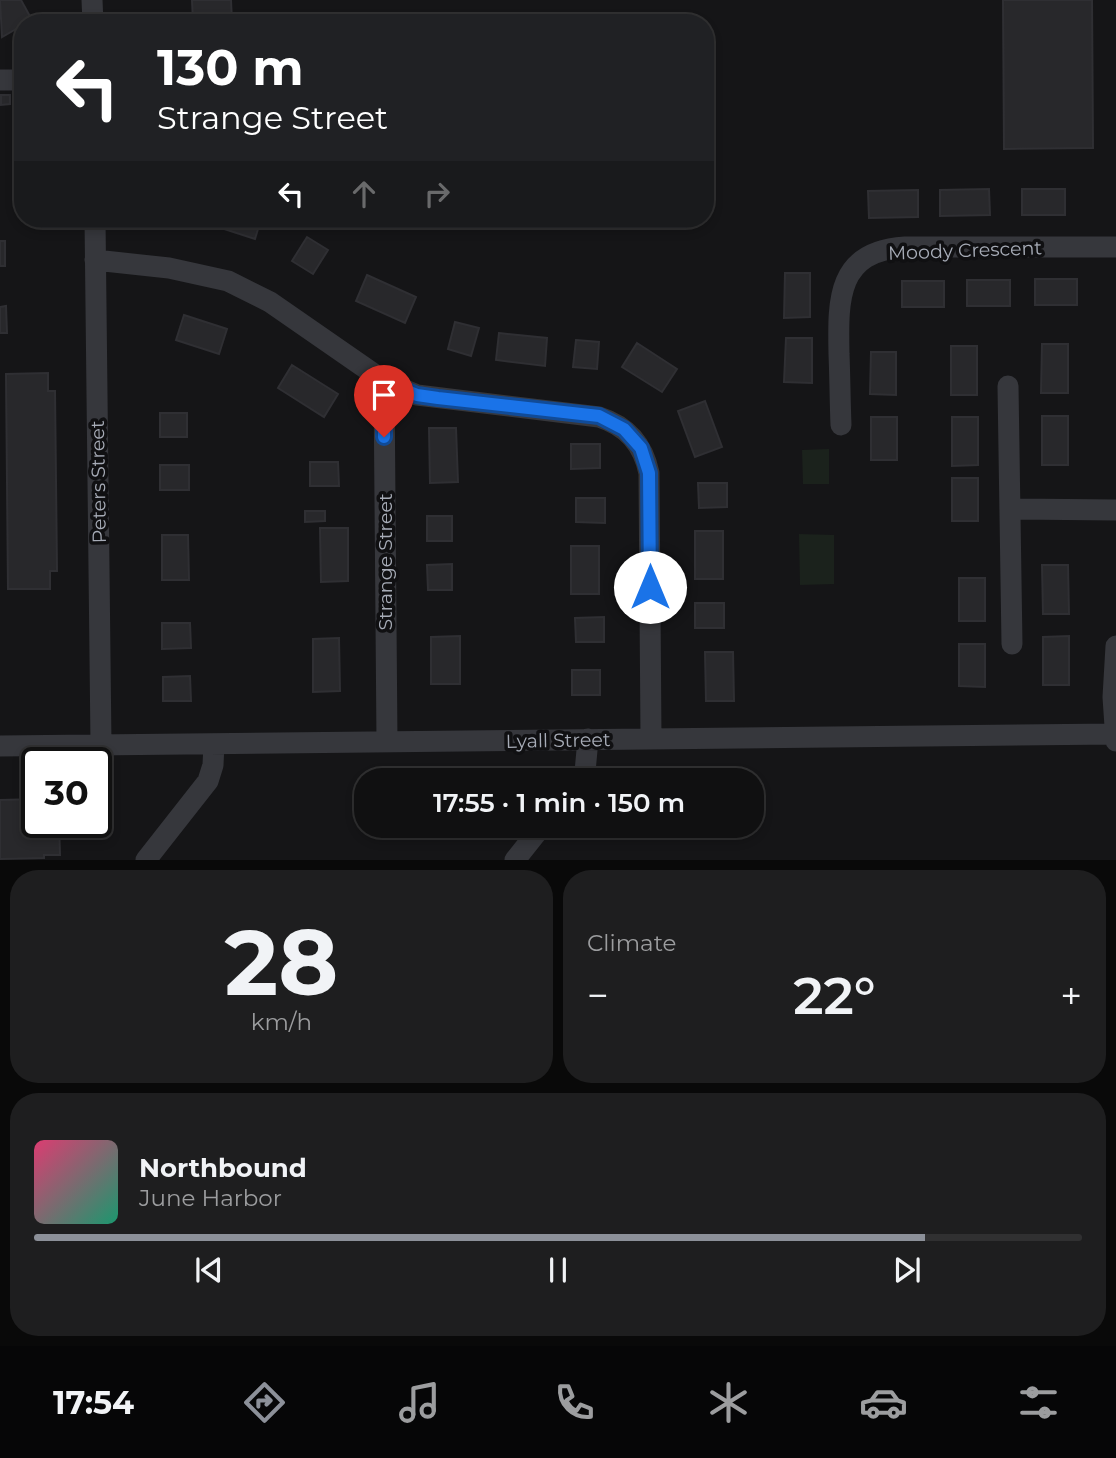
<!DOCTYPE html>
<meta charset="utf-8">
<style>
:root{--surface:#101011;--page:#1e1e1f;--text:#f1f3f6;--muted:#9c9d9f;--line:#303031;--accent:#8c9099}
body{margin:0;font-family:Montserrat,sans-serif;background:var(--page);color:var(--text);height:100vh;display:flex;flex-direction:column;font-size:26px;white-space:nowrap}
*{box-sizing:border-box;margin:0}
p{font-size:23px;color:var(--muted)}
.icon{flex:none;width:38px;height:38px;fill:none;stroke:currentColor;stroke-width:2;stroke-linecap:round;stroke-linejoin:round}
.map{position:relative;height:860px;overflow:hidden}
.side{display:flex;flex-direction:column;gap:10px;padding:10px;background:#090909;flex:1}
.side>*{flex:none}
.hud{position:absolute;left:14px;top:14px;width:700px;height:214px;border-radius:28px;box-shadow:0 4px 10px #0003,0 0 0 2px var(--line);background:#202124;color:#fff;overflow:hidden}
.speed{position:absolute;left:21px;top:747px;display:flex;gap:14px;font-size:35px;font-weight:700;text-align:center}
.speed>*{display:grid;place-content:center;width:91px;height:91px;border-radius:50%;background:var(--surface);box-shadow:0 4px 10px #0003,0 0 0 2px var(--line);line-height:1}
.speed .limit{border:4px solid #111;border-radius:10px;background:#fff;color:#111}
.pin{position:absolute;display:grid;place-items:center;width:60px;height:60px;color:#fff;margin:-72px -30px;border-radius:50% 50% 50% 0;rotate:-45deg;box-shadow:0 0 7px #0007}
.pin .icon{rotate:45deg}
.me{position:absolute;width:77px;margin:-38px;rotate:0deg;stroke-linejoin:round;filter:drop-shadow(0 0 5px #0008)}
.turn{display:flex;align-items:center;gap:24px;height:147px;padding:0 28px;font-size:32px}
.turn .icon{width:91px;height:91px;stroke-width:2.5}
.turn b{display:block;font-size:49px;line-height:60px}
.lanes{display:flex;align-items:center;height:66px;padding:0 28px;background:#0003;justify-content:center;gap:35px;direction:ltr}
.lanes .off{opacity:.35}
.big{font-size:52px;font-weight:600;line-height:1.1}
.side .tile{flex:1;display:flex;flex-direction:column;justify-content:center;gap:10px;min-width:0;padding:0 24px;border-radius:28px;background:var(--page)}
.side .dial{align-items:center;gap:0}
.dial b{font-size:91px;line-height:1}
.song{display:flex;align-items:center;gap:21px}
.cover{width:84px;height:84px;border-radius:10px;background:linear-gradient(135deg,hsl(340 70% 55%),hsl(160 70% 35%))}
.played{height:7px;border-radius:4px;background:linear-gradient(90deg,var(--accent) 85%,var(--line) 85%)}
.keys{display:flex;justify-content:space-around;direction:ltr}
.heat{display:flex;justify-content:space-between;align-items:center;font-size:38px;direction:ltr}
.side .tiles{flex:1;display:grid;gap:10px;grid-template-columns:1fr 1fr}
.tile:last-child{grid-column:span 2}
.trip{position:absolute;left:354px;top:768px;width:410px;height:70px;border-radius:28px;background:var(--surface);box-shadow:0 4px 10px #0003,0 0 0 2px var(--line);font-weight:600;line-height:70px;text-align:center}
.tabs{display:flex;height:112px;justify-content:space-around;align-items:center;background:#060607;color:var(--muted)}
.tabs .icon{width:49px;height:49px}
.tabs .on{color:var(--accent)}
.tabs b{font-size:32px;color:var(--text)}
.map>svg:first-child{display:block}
.green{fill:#1b221c}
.building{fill:#28282b;stroke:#2f2f33;stroke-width:2}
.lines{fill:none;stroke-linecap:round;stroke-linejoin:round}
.minor{stroke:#36373c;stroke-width:21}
.route-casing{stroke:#114b97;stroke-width:18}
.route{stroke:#1a73e8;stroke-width:12}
.labels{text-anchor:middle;stroke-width:7;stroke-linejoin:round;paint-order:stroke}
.street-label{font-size:19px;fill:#a7acb7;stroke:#101012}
</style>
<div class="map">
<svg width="1116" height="860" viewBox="0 0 1116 860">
<rect width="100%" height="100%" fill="#151517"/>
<!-- green -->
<path class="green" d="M829,449V484H803L802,450Z
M799,534L834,535V584L800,585Z"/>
<!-- building -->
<path class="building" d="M0,0H21L32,20L23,23V25L2,37Z
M192,0H231L232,22L193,23Z
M1003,0H1092L1093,148L1004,149Z
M1,95H10V104L1,105Z
M19,133H23V154H19Z
M989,189L990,215L940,216V190Z
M1022,189H1065V215H1022Z
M918,190V217L869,218L868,191Z
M214,219H261L255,239L212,225Z
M307,237L328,250L313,274L292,261Z
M0,241H5V266H0Z
M785,273H810V317L784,318Z
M367,275L416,297L405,323L356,301Z
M1035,279H1077V305H1035Z
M967,280H1010V306H967Z
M902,281H944V307H902Z
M6,306L7,333H0V307Z
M184,315L227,329L219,354L176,340Z
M455,322L479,328L471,356L448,349Z
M499,333L547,338L545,366L496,360Z
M786,338H812V383L784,382Z
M576,340L599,342L597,369L573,367Z
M637,343L677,369L662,392L622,367Z
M1042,344H1068V393H1041Z
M951,346H977V395H951Z
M871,352H896V395L870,394Z
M292,365L338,394L324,417L278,388Z
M48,373V391H55L57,571H50V589H8L6,374Z
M705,401L722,447L695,457L678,411Z
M160,413H187V437H160Z
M1042,416H1068V465H1042Z
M871,417H897V460H871Z
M952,417H978V465L952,466Z
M429,428H456L458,482L430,483Z
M571,444H600V468L571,469Z
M310,462H338L339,486H310Z
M160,465H189V490H160Z
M952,478H978V521H952Z
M698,483H727V507L699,508Z
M576,498H605V523L576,522Z
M305,511H325V521L305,522Z
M427,516H452V541H427Z
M320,528H348V581L321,582Z
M695,531H723V579H695Z
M162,535H188L189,580H162Z
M571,546H599V594H571Z
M452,564V590H428L427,565Z
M1042,565H1068L1069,614H1043Z
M959,578H985V621H959Z
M695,603H724V628H695Z
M604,617V642H576L575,618Z
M162,623H190L191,648L162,649Z
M460,636V684H431V637Z
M1069,636V685H1043V637Z
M339,638L340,691L313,692V639Z
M959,644H985V687L959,686Z
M705,652H733L734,701H706Z
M572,670H600V695H572Z
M190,676L191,701H163V677Z
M37,799V822H59L60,855H44V858L0,859V800Z"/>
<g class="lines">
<!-- minor -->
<path class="minor" d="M92,0L93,23
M0,80H23
M95,219L101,744
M95,260L169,268L228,281L270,302L384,381L417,395L599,417C627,426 643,444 649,473L651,739
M384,381L387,742
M1008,386L1012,644
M841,425C840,401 840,378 839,354C838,301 836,251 905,247H1116
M1011,509L1116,510
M1116,646L1113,697L1116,741
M0,746L1116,734
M579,780L585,772L588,739
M146,860L208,781L213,765L214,744
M515,860L542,826"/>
</g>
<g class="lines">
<defs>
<path id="route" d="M384,437V381L417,395L438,398L599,416L624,429L641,448L649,473L650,587"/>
</defs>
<!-- route casing -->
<use href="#route" class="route-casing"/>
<!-- route -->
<use href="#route" class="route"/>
</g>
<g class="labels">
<!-- street labels -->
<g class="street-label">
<text transform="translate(965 250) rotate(-2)" y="7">Moody Crescent</text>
<text transform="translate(98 482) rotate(-91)" y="7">Peters Street</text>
<text transform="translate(385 562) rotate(-90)" y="7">Strange Street</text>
<text transform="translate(558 740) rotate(-1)" y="7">Lyall Street</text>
</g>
</g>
</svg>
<div class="speed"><div class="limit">30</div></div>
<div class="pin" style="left:384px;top:437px;background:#d93025"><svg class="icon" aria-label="arrive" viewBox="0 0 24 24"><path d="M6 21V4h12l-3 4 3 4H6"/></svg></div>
<svg class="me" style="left:650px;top:587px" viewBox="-20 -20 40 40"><circle r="19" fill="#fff"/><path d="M0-13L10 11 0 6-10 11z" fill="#1a73e8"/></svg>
<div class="trip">17:55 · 1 min · 150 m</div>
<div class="hud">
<div class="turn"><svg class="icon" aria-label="left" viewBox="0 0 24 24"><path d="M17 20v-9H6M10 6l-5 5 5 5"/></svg><div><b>130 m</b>Strange Street</div></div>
<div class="lanes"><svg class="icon" aria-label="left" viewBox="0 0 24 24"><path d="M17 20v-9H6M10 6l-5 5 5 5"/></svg><svg class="icon off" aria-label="ahead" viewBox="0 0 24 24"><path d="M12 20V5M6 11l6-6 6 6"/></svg><svg class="icon off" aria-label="right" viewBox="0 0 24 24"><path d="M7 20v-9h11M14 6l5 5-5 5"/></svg></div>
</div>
</div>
<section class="side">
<div class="tiles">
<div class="tile dial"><b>28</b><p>km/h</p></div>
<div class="tile"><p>Climate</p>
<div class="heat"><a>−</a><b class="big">22°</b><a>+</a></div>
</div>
<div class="tile">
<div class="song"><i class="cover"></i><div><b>Northbound</b><p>June Harbor</p></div></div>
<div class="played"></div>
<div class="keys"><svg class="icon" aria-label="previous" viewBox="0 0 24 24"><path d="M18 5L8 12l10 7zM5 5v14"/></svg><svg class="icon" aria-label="pause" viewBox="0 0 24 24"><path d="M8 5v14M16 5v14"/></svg><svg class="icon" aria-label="next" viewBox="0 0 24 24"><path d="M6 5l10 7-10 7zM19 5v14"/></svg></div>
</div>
</div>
</section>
<nav class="tabs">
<b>17:54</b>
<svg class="icon on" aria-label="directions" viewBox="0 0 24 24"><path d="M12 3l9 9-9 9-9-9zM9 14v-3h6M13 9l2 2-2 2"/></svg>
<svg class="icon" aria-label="music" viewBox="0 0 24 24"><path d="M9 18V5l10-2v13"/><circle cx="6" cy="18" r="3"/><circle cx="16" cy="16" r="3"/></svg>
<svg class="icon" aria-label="phone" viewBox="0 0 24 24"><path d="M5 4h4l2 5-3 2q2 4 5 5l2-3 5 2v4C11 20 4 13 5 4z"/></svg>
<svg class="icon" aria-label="climate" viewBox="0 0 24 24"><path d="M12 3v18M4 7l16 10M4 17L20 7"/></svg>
<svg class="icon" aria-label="car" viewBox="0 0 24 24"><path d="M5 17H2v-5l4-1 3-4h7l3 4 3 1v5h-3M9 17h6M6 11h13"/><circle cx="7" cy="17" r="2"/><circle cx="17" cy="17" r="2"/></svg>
<svg class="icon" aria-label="filters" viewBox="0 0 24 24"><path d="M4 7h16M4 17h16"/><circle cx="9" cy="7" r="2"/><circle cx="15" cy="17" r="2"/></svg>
</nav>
